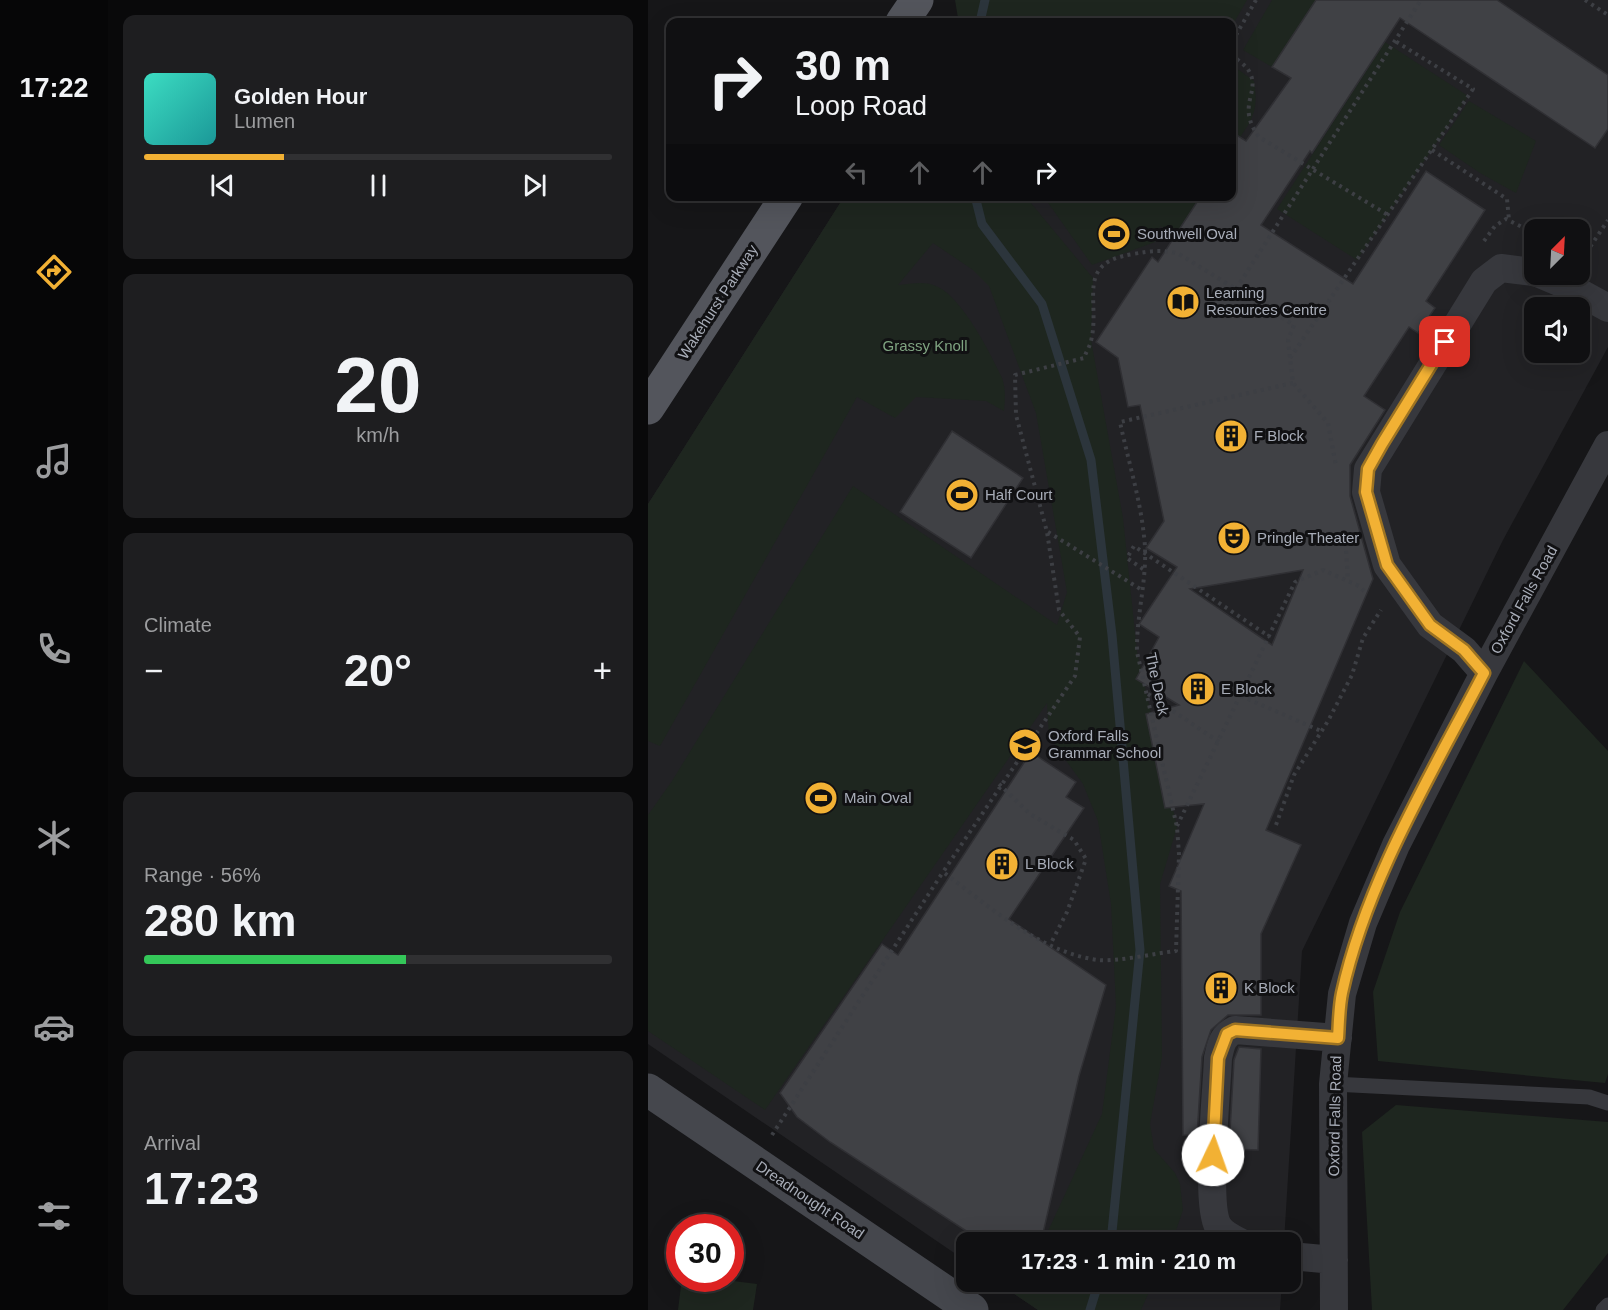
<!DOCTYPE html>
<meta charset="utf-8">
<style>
:root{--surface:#101012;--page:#1e1e20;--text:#f1f3f6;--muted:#9c9d9f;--line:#303032;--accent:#f2b134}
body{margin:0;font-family:Helvetica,sans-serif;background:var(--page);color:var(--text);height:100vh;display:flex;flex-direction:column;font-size:22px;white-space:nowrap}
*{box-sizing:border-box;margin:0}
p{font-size:20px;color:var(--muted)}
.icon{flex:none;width:33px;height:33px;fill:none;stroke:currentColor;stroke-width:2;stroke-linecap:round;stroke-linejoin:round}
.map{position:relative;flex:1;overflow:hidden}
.side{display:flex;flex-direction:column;gap:15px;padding:15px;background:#09090a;width:540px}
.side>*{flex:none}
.banner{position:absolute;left:18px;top:18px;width:570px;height:183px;border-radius:12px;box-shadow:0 6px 24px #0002,0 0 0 2px var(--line);background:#101012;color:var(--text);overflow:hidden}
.needle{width:39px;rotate:24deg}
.tools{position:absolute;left:876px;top:219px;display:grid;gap:12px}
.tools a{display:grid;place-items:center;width:66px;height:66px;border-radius:12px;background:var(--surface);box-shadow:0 6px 24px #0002,0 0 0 2px var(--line);font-size:30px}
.speed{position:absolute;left:18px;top:1214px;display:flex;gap:12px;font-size:30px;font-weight:700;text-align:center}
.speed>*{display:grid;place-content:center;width:78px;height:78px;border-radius:50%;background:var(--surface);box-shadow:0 6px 24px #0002,0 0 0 2px var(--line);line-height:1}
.speed .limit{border:9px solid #d22;background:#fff;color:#111}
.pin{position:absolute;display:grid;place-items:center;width:51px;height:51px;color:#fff;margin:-26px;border-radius:12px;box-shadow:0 3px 9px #0006}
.me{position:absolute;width:66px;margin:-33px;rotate:3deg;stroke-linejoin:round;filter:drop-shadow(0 0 4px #0008)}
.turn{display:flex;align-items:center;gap:21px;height:126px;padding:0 30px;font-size:27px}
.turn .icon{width:78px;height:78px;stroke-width:2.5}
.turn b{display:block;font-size:42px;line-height:51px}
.lanes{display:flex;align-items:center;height:57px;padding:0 30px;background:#0003;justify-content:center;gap:30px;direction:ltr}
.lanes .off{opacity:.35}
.big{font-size:45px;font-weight:600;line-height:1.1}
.side .card{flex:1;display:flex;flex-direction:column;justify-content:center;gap:9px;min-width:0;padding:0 21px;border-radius:12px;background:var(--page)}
.side .dial{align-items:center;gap:0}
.dial b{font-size:78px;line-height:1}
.song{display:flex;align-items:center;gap:18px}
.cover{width:72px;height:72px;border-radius:9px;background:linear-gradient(135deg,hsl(170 70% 55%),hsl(180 70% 35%))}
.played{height:6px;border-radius:3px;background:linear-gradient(90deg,var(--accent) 30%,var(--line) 30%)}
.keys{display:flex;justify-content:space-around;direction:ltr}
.heat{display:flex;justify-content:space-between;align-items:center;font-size:33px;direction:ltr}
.charge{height:9px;border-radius:4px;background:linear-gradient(90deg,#34c759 56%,var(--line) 0)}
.trip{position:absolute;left:308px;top:1232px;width:345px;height:60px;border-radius:12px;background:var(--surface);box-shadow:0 6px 24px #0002,0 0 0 2px var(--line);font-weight:600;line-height:60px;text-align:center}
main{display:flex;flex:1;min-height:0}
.tab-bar{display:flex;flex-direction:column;width:108px;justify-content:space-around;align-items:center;background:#060607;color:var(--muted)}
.tab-bar .icon{width:42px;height:42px}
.tab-bar .on{color:var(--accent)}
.tab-bar b{font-size:27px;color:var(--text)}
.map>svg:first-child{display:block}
.built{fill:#222225;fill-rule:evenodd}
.green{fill:#1e261f}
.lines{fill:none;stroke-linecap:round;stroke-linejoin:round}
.stream{stroke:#2c353c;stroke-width:9}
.building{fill:#404145;stroke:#303034;stroke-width:1.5;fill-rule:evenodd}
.path{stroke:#3d3f44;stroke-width:4;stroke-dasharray:3 4.5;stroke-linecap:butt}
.lane{stroke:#37383d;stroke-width:15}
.street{stroke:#37383d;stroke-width:28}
.secondary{stroke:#45474d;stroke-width:33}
.primary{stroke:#53555c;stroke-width:33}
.route-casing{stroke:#9d7322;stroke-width:15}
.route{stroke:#f2b134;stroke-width:10}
.labels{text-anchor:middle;stroke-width:6;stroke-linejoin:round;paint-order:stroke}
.poi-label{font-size:15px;fill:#a8adb8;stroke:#111113;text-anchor:start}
.street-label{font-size:15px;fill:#a8adb8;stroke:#111113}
.park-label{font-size:15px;fill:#7fa381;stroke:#111113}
</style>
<main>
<nav class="tab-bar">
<b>17:22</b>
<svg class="icon on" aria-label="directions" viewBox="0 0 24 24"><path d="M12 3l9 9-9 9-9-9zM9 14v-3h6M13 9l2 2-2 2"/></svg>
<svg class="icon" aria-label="music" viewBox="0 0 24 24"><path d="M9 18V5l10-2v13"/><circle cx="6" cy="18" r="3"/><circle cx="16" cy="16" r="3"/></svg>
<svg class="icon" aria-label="phone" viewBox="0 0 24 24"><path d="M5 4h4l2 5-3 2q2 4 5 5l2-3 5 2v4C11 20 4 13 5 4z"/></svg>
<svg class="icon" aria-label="climate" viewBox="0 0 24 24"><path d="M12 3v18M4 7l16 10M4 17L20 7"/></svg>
<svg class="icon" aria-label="car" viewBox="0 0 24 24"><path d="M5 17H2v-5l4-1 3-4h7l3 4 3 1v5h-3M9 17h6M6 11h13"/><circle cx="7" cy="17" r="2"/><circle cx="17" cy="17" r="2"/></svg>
<svg class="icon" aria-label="filters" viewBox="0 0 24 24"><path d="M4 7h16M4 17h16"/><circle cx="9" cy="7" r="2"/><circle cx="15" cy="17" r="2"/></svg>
</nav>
<section class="side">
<div class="card">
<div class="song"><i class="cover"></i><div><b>Golden Hour</b><p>Lumen</p></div></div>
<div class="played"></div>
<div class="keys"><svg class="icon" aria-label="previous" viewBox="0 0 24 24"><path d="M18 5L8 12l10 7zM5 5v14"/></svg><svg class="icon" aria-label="pause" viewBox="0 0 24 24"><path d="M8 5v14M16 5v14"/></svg><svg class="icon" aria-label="next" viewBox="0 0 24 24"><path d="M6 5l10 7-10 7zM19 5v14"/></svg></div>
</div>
<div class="card dial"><b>20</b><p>km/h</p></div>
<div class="card"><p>Climate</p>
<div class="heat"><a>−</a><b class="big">20°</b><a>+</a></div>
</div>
<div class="card"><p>Range · 56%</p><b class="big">280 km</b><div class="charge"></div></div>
<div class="card"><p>Arrival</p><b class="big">17:23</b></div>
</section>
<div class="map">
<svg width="960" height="1310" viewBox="0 0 960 1310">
<rect width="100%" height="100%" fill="#161618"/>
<!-- built -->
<path class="built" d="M439,0H960V347L855,540L654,951L636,1242H318V1261L0,1044V504L196,197L584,196V22ZM886,230H932V274H886ZM886,308H932V352H886Z
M347,1281H634L632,1310H390Z"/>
<!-- green -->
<path class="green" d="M307,0H599L584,26V22H307L310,18Z
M624,0H668L624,67L595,50Z
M737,42L820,96L709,260L629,209Z
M584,65L606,81C612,116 601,122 584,150Z
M821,101L888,141L868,193L832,173L791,145Z
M196,197H378L445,278L443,340L475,518L489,652L529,827L512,884L514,1057L502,1124L506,1149L527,1173L532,1184L535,1210L524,1242H395L454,1114L468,1006L463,904L450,821L435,784L401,737L399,703L117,1110L0,1031V815L24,781L205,486L409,625L419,592L388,413L341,286L325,270L285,243L250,285C265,284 275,280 290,287C314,298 343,354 354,378C358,389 357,400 356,411L338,401L268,397L247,418L209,397L12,746L0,741V504Z
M396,197H553L528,235L512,226L507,242L444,265Z
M876,661L960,751V1074L957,1083L730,1061L725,992L752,912Z
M748,1105L960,1122V1253L915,1310H724L714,1132Z
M34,1278H62L109,1284L105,1310H30Z
M372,1281H506L493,1310H390L365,1293Z"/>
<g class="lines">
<!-- stream -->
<path class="stream" d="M332,22L337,0
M327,196L334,224L394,304L443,460L464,635L492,950L463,1242
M442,1310L451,1281"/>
</g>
<!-- building -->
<path class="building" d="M668,0H849L960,75V129L947,148L752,18L664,153L662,151L613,225L705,284L778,171L837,210L778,301L787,308L770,333L761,327L716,396L737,410L702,465V496L725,579L618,830L653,845L613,934V1015H580L563,1030L554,1057L549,1136L535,1135L533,891L521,886L556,804L517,808L498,714L531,705L488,679L511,637L491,624L529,567L498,548L516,521L492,405L480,407L470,358L448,342L504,257L510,262L553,196H584V132L598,141L643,78L624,67ZM655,570L624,645L542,589Z
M304,431L375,478L323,558L252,512Z
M383,752L428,782L418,797L436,808L361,919L458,985L431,1076L393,1242H335L182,1142L149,1117L132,1093L234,944L250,955Z
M591,1047L613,1049L610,1150L581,1149L586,1060Z"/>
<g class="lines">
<!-- path -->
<path class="path" d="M608,0L584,42L585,56C591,61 599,66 602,73C612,93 588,106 611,137L740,215
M937,0L960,15
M784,150L859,199L861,220
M836,241L847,226L858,219L886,233
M934,259L960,220
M588,289L773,0
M642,358L825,89L747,41
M645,383L472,422C480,460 492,498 496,536C501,575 488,613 489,652L529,827L531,854L528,951C508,953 470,962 450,960C391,952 341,906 295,872L427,676L432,637L411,610L399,532L368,415L367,375L436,358C438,352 442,346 443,341C453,300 426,263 485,254C503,251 515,249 531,254L646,325L640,340L645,383L680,423L688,466
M400,532L494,590
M697,536L700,580
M495,569L479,558L486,546L622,637
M500,694L571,742
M593,696L673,731
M351,784L382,814L426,840L438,859L419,912L402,945
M628,825L646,775L680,721L704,675L715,638L733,610
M529,826L647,582L675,570L711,586L719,594
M124,1135L295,872"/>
<!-- lane -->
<path class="lane" d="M685,1084L941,1097L960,1103
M955,1310L960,1305"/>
<!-- street -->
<path class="street" d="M892,274L918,285L960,308
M836,673L816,650L782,625L739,565L718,492L720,469L836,281L853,268L886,272
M592,1242C584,1238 575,1234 570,1226C557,1203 569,1089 570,1058C573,1045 574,1036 587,1030L690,1038
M642,1256L686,1260
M686,1310L685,1084L694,994L715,923L748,845L836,673L960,445"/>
<!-- secondary -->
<path class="secondary" d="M0,1090L324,1310"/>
<!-- primary -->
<path class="primary" d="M254,22L269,0
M0,408L139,196"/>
</g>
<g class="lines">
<defs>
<path id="route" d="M565,1155L570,1058L579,1034L587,1030L690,1038C691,1023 691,1007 694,993C718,882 784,773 836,673L816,650L782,625L739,565L718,492L720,469L734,444L797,342"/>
</defs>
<!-- route casing -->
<use href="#route" class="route-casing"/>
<!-- route -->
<use href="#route" class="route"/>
</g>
<!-- icons -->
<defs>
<symbol id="stadium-disc" viewBox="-11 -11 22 22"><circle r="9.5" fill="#f2b134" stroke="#111113"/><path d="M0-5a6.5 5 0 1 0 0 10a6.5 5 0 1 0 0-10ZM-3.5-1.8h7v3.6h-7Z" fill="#111"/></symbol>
<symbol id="library-disc" viewBox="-11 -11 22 22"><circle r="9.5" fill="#f2b134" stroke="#111113"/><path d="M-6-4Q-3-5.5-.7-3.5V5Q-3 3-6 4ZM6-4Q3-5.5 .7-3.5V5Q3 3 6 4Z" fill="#111"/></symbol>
<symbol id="building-disc" viewBox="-11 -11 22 22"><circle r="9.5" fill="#f2b134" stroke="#111113"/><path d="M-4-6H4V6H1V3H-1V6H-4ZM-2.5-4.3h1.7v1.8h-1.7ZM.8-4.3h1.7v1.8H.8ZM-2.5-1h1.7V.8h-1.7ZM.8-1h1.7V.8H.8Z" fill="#111"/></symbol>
<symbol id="theatre-disc" viewBox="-11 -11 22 22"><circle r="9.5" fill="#f2b134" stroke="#111113"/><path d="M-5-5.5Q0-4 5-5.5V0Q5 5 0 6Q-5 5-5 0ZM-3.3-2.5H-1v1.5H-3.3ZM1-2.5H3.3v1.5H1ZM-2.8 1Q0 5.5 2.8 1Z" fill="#111"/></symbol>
<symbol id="school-disc" viewBox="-11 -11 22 22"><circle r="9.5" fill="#f2b134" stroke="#111113"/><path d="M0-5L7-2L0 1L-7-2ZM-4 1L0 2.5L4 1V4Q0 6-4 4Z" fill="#111"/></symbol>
</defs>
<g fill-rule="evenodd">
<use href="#stadium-disc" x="447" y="215" width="38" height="38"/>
<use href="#library-disc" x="516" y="283" width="38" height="38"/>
<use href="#building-disc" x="564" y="417" width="38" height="38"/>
<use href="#stadium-disc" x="295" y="476" width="38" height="38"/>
<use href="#theatre-disc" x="567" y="519" width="38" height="38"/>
<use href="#building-disc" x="531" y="670" width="38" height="38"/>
<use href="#school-disc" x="358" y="726" width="38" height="38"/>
<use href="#stadium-disc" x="154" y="779" width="38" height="38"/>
<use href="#building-disc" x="335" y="845" width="38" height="38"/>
<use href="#building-disc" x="554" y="969" width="38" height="38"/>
</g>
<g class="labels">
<!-- poi labels -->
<g class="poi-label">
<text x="489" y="239">Southwell Oval</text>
<text x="558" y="298">Learning<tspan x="558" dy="17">Resources Centre</tspan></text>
<text x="606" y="441">F Block</text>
<text x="337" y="500">Half Court</text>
<text x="609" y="543">Pringle Theater</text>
<text x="573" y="694">E Block</text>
<text x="400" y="741">Oxford Falls<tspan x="400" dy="17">Grammar School</tspan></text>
<text x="196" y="803">Main Oval</text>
<text x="377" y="869">L Block</text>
<text x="596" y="993">K Block</text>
</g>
<!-- street labels -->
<g class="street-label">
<text transform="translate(70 302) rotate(-57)" y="5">Wakehurst Parkway</text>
<text transform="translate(876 600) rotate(-61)" y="5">Oxford Falls Road</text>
<text transform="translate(509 684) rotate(78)" y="5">The Deck</text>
<text transform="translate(687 1116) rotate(-89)" y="5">Oxford Falls Road</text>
<text transform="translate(162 1200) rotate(34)" y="5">Dreadnought Road</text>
</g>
<!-- park labels -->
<g class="park-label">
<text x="277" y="351">Grassy Knoll</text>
</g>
</g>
</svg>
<div class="tools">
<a><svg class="needle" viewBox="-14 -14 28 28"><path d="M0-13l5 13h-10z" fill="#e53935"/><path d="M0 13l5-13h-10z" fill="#9c9d9f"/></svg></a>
<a><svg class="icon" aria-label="sound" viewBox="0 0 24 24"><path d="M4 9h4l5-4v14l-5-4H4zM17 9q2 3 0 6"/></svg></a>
</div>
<div class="speed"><div class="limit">30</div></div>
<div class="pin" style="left:797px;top:342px;background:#d93025"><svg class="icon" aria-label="arrive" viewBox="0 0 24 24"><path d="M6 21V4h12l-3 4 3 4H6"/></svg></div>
<svg class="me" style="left:565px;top:1155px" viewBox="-20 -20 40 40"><circle r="19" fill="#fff"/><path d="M0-13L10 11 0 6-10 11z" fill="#f2b134"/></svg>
<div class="trip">17:23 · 1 min · 210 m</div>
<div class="banner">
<div class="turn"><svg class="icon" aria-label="right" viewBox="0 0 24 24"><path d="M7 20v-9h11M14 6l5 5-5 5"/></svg><div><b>30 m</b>Loop Road</div></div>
<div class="lanes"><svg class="icon off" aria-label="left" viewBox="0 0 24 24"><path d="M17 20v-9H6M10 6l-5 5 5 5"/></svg><svg class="icon off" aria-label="ahead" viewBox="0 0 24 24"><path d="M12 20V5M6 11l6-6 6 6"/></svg><svg class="icon off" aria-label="ahead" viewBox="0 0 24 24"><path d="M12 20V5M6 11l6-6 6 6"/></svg><svg class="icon" aria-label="right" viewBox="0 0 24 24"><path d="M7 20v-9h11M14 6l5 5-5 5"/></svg></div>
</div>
</div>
</main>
